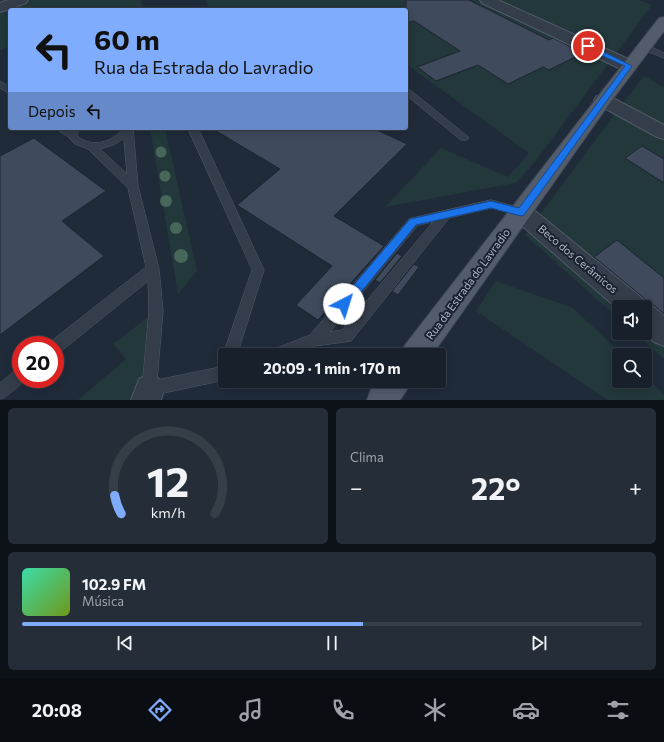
<!DOCTYPE html>
<html lang="pt">
<meta charset="utf-8">
<style>
:root{--surface:#18202c;--page:#252d38;--text:#f1f3f6;--muted:#9fa3a9;--line:#363e48;--accent:#7facfc}
body{margin:0;font-family:Commissioner,sans-serif;background:var(--page);color:var(--text);height:100vh;display:flex;flex-direction:column;font-size:15px;white-space:nowrap}
*{box-sizing:border-box;margin:0}
p{font-size:13px;color:var(--muted)}
.icon{flex:none;width:22px;height:22px;fill:none;stroke:currentColor;stroke-width:2;stroke-linecap:round;stroke-linejoin:round}
.map{position:relative;height:400px;overflow:hidden}
.details{display:flex;flex-direction:column;gap:8px;padding:8px;background:#0d1218;flex:1}
.details>*{flex:none}
.banner{position:absolute;left:8px;top:8px;width:400px;height:122px;border-radius:4px;box-shadow:0 2px 10px #0003,0 0 0 1px var(--line);background:#7facfc;color:#111;overflow:hidden}
.fabs{position:absolute;left:612px;top:300px;display:grid;gap:8px}
.fabs a{display:grid;place-items:center;width:40px;height:40px;border-radius:4px;background:var(--surface);box-shadow:0 2px 10px #0003,0 0 0 1px var(--line);font-size:20px}
.speed{position:absolute;left:12px;top:336px;display:flex;gap:8px;font-size:20px;font-weight:700;text-align:center}
.speed>*{display:grid;place-content:center;width:52px;height:52px;border-radius:50%;background:var(--surface);box-shadow:0 2px 10px #0003,0 0 0 1px var(--line);line-height:1}
.speed .limit{border:6px solid #d22;background:#fff;color:#111}
.pin{position:absolute;display:grid;place-items:center;width:34px;height:34px;color:#fff;margin:-17px;border:2px solid #fff;border-radius:50%;box-shadow:0 1px 4px #0007}
.me{position:absolute;width:44px;margin:-22px;rotate:40deg;stroke-linejoin:round;filter:drop-shadow(0 0 3px #0008)}
.turn{display:flex;align-items:center;gap:14px;height:84px;padding:0 20px;font-size:18px}
.turn .icon{width:52px;height:52px;stroke-width:2.5}
.turn b{display:block;font-size:28px;line-height:34px}
.then{display:flex;align-items:center;height:38px;padding:0 20px;background:#0003;gap:8px;font-size:15px}
.big{font-size:30px;font-weight:700;line-height:1.1}
.details .widget{flex:1;display:flex;flex-direction:column;justify-content:center;gap:6px;min-width:0;padding:0 14px;border-radius:6px;background:var(--page)}
.details .dial{align-items:center;gap:0}
.dial svg{height:104px;overflow:visible;fill:none;stroke:var(--line);stroke-width:7;stroke-linecap:round;text-anchor:middle}
.dial text{fill:var(--text);stroke:none}
.song{display:flex;align-items:center;gap:12px}
.cover{width:48px;height:48px;border-radius:6px;background:linear-gradient(135deg,hsl(160 70% 55%),hsl(80 70% 35%))}
.played{height:4px;border-radius:2px;background:linear-gradient(90deg,var(--accent) 55%,var(--line) 55%)}
.keys{display:flex;justify-content:space-around;direction:ltr}
.heat{display:flex;justify-content:space-between;align-items:center;font-size:22px;direction:ltr}
.details .tiles{flex:1;display:grid;gap:8px;grid-template-columns:1fr 1fr}
.widget:last-child{grid-column:span 2}
.trip{position:absolute;left:218px;top:348px;width:228px;height:40px;border-radius:4px;background:var(--surface);box-shadow:0 2px 10px #0003,0 0 0 1px var(--line);font-weight:700;line-height:40px;text-align:center}
.dock{display:flex;height:64px;justify-content:space-around;align-items:center;background:#0a0d12;color:var(--muted)}
.dock .icon{width:28px;height:28px}
.dock .active{color:var(--accent)}
.dock b{font-size:18px;color:var(--text)}
.map>svg:first-child{display:block}
.green{fill:#22383b}
.building{fill:#3f4a5c;stroke:#1c2431}
.lines{fill:none;stroke-linecap:round;stroke-linejoin:round}
.service-casing{stroke:#525a68;stroke-width:1}
.minor-casing{stroke:#525a68;stroke-width:2}
.primary-casing{stroke:#3d4654;stroke-width:2}
.service{fill:#343d4a;fill-rule:evenodd}
.minor{fill:#343d4a;fill-rule:evenodd}
.primary{fill:#525c6b;fill-rule:evenodd}
.tree{fill:#466759}
.route{fill:#1a73e8;stroke:#114b97}
.labels{text-anchor:middle;stroke-width:4;stroke-linejoin:round;paint-order:stroke}
.street-label{font-size:11px;fill:#afb7c7;stroke:#1a222f}
</style>
<div class="map">
<svg width="664" height="400" viewBox="0 0 664 400">
<rect width="100%" height="100%" fill="#202b3a"/>
<!-- green -->
<path class="green" d="M0,0H141L143,10H10V46L0,50Z
M206,0H639L652,5L537,159L516,183L385,207L441,148L508,177L529,153L406,64V10H209Z
M644,76L664,87V359L635,333H645V307H619V319L525,235L619,108Z
M150,128H165L197,271L178,294Z
M496,281L573,308L623,355H619V381H645V376L664,394V400H608L476,311Z
M156,311L159,359L132,400H78L126,359L113,344Z"/>
<!-- building -->
<path class="building" d="M406,0H469L549,40L553,38L583,53L549,70L543,67L508,84L478,65L436,81L417,67L460,51L414,21L406,23Z
M211,128H373L407,144L334,216L384,246L318,320L296,305L332,266L237,205L280,169Z
M34,138L106,191L62,221L104,256L0,335V156Z
M642,146L664,159V183L625,158Z
M617,240L664,278V314L655,306L647,303L644,298L594,257Z
M397,253L402,256L380,283L375,280Z
M414,264L419,267L398,295L392,291Z"/>
<g class="lines">
<defs>
<path id="service" d="M641,45H647L664,53V58L641,49Z
M0,81L10,87V94L0,88Z
M406,88L409,89L467,136L469,138L467,140H461L406,95Z
M55,128H79L77,136C91,148 113,143 123,128H133L138,186L159,269L163,311L157,380L225,366V380L149,396L144,394L142,389L149,311L148,281L60,352L55,354V345H49L50,342L146,267L128,188L88,149L75,144L67,136ZM124,139L127,174L100,149L113,145Z
M188,128H198L264,270L237,355H225V360L223,355L252,270Z
M491,200L525,209L527,212L525,215L521,216L491,208L449,218L351,341L315,346L294,355H270L272,350L310,335L409,219ZM433,222L342,330L330,332L417,226Z
M21,368V379L26,380L5,397L0,399V383L16,370Z"/>
<path id="minor" d="M8,0H28L26,3L0,12V3Z
M480,0H498L635,62L637,66L635,70L629,71L623,70L482,3Z
M603,95L609,96L664,125V139L657,137L597,104L594,100L597,96Z
M521,203L529,206L643,299L646,304L654,307L664,316V346L654,342L645,333V307H619V310L513,218L510,212L513,206Z
M149,374L159,379L164,389L161,400H131L139,379Z"/>
<path id="primary" d="M664,17V31L609,104L432,355H401L405,345L659,18Z
M378,381H411L406,391L400,400H367L371,389Z"/>
</defs>
<!-- service casing -->
<use href="#service" class="service-casing"/>
<!-- minor casing -->
<use href="#minor" class="minor-casing"/>
<!-- primary casing -->
<use href="#primary" class="primary-casing"/>
<!-- service -->
<use href="#service" class="service"/>
<!-- minor -->
<use href="#minor" class="minor"/>
<!-- primary -->
<use href="#primary" class="primary"/>
</g>
<!-- trees -->
<g class="tree">
<circle cx="161" cy="152" r="5.5"/>
<circle cx="165" cy="176" r="5.5"/>
<circle cx="166" cy="201" r="6"/>
<circle cx="176" cy="228" r="6"/>
<circle cx="181" cy="256" r="7"/>
</g>
<!-- route -->
<path class="route" d="M585,45H590L632,66L524,215L521,216L491,208L416,225L348,308L344,309L340,308L339,304L340,301L410,219L491,201L519,208L625,66L585,48Z"/>
<g class="labels">
<!-- street labels -->
<g class="street-label">
<text transform="translate(578 259) rotate(40)" y="4">Beco dos Cerâmicos</text>
<text transform="translate(468 284) rotate(-54)" y="4">Rua da Estrada do Lavradio</text>
</g>
</g>
</svg>
<div class="fabs">
<a><svg class="icon" aria-label="sound" viewBox="0 0 24 24"><path d="M4 9h4l5-4v14l-5-4H4zM17 9q2 3 0 6"/></svg></a>
<a><svg class="icon" aria-label="search" viewBox="0 0 24 24"><circle cx="10" cy="10" r="6"/><path d="M15 15l6 6"/></svg></a>
</div>
<div class="speed"><div class="limit">20</div></div>
<div class="pin" style="left:588px;top:46px;background:#d93025"><svg class="icon" aria-label="arrive" viewBox="0 0 24 24"><path d="M6 21V4h12l-3 4 3 4H6"/></svg></div>
<svg class="me" style="left:344px;top:304px" viewBox="-20 -20 40 40"><circle r="19" fill="#fff"/><path d="M0-13L10 11 0 6-10 11z" fill="#1a73e8"/></svg>
<div class="trip">20:09 · 1 min · 170 m</div>
<div class="banner">
<div class="turn"><svg class="icon" aria-label="left" viewBox="0 0 24 24"><path d="M17 20v-9H6M10 6l-5 5 5 5"/></svg><div><b>60 m</b>Rua da Estrada do Lavradio</div></div>
<div class="then">Depois<svg class="icon" aria-label="left" viewBox="0 0 24 24"><path d="M17 20v-9H6M10 6l-5 5 5 5"/></svg></div>
</div>
</div>
<section class="details">
<div class="tiles">
<div class="widget dial"><svg viewBox="0 0 100 80">
<path d="M14 69A42 42 0 1 1 86 69"/>
<path d="M14 69A42 42 0 0 1 9 55" stroke="#7facfc"/>
<text x="50" y="56" font-size="32" font-weight="700">12</text>
<text x="50" y="72" font-size="11">km/h</text>
</svg></div>
<div class="widget"><p>Clima</p>
<div class="heat"><a>−</a><b class="big">22°</b><a>+</a></div>
</div>
<div class="widget">
<div class="song"><i class="cover"></i><div><b>102.9 FM</b><p>Música</p></div></div>
<div class="played"></div>
<div class="keys"><svg class="icon" aria-label="previous" viewBox="0 0 24 24"><path d="M18 5L8 12l10 7zM5 5v14"/></svg><svg class="icon" aria-label="pause" viewBox="0 0 24 24"><path d="M8 5v14M16 5v14"/></svg><svg class="icon" aria-label="next" viewBox="0 0 24 24"><path d="M6 5l10 7-10 7zM19 5v14"/></svg></div>
</div>
</div>
</section>
<nav class="dock">
<b>20:08</b>
<svg class="icon active" aria-label="directions" viewBox="0 0 24 24"><path d="M12 3l9 9-9 9-9-9zM9 14v-3h6M13 9l2 2-2 2"/></svg>
<svg class="icon" aria-label="music" viewBox="0 0 24 24"><path d="M9 18V5l10-2v13"/><circle cx="6" cy="18" r="3"/><circle cx="16" cy="16" r="3"/></svg>
<svg class="icon" aria-label="phone" viewBox="0 0 24 24"><path d="M5 4h4l2 5-3 2q2 4 5 5l2-3 5 2v4C11 20 4 13 5 4z"/></svg>
<svg class="icon" aria-label="climate" viewBox="0 0 24 24"><path d="M12 3v18M4 7l16 10M4 17L20 7"/></svg>
<svg class="icon" aria-label="car" viewBox="0 0 24 24"><path d="M5 17H2v-5l4-1 3-4h7l3 4 3 1v5h-3M9 17h6M6 11h13"/><circle cx="7" cy="17" r="2"/><circle cx="17" cy="17" r="2"/></svg>
<svg class="icon" aria-label="filters" viewBox="0 0 24 24"><path d="M4 7h16M4 17h16"/><circle cx="9" cy="7" r="2"/><circle cx="15" cy="17" r="2"/></svg>
</nav>
